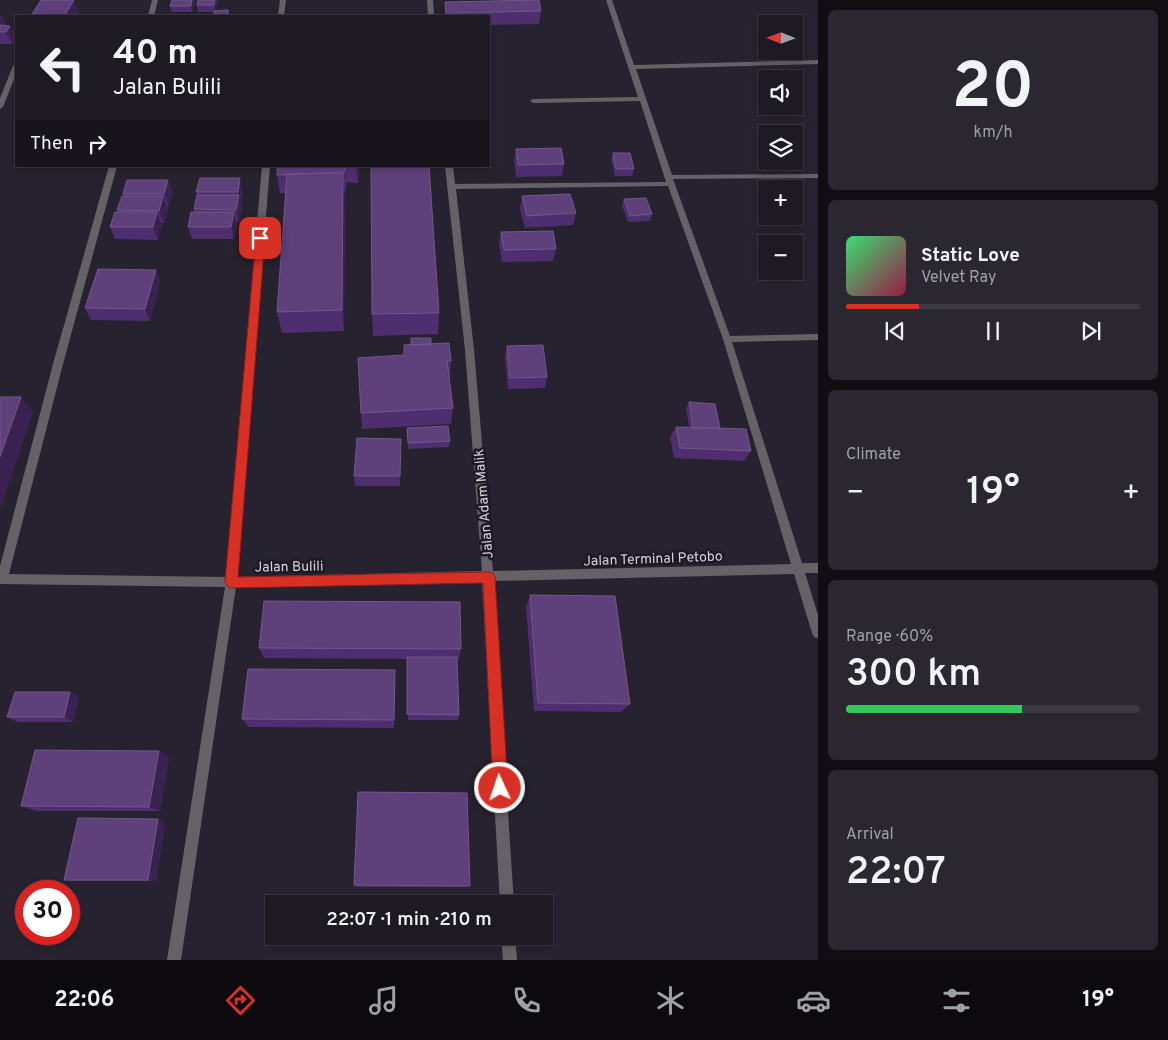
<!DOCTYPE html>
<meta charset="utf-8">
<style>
:root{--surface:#1d1a23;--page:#2a2730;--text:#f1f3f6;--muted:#a0a1a6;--line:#3b3841;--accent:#d93025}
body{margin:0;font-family:Overpass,sans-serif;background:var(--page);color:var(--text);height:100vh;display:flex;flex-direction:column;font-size:19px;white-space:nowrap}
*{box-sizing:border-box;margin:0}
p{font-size:16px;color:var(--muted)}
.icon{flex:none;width:28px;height:28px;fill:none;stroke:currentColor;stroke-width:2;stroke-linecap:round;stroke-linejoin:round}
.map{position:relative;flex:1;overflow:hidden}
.side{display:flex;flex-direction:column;gap:10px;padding:10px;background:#100e13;width:350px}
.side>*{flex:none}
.top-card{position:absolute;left:15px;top:15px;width:475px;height:152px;border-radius:0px;box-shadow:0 2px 8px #0003,0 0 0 1px var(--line);background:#1d1a23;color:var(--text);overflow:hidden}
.needle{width:32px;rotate:271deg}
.controls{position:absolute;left:758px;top:15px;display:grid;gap:10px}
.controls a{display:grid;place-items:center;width:45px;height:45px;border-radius:0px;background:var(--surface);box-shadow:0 2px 8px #0003,0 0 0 1px var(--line);font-size:25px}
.speed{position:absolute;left:15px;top:880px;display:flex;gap:10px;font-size:25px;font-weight:700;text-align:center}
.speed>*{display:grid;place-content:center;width:65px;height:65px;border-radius:50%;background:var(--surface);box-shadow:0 2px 8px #0003,0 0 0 1px var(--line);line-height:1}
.speed .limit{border:8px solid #d22;background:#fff;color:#111}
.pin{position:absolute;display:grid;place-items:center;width:42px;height:42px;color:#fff;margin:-21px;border-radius:10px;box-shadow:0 2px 8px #0006}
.me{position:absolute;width:55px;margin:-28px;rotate:357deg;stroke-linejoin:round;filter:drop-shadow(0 0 4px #0008)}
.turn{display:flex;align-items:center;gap:18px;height:105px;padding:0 15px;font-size:22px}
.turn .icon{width:65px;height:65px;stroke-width:2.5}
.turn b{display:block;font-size:35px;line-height:42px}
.then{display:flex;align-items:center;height:48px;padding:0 15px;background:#0003;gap:10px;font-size:19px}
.big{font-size:38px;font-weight:600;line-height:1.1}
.side .card{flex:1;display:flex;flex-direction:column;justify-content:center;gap:8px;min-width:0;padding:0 18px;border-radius:8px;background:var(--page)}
.side .dial{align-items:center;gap:0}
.dial b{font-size:65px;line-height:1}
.song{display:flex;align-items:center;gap:15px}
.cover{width:60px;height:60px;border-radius:8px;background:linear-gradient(135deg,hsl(140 70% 55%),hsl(340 70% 35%))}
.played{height:5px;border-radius:2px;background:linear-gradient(90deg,var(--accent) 25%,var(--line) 25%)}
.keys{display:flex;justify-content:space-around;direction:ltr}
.heat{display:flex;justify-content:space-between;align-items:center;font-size:28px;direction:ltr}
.charge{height:8px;border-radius:4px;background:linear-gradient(90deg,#34c759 60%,var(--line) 0)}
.trip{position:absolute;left:265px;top:895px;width:288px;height:50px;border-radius:0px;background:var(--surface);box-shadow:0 2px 8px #0003,0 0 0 1px var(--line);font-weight:600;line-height:50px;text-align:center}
.dock{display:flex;height:80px;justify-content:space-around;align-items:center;background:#0c0a0e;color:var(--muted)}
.dock .icon{width:35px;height:35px}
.dock .current{color:var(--accent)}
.dock b{font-size:22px;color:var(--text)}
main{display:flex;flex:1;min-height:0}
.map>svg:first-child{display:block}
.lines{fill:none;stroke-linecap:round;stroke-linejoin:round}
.street{fill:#646268;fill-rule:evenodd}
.wall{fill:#4f2e6f}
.shaded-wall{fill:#392251}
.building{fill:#5e407b;stroke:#71578a}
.route{fill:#d93025;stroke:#8d1f18}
.labels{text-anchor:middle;stroke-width:5;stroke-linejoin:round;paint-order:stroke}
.street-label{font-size:14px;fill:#d7d4dd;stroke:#1e1825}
</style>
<main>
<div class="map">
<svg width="818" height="960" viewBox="0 0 818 960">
<rect width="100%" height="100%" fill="#27222f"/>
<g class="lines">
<!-- street -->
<path class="street" d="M152,0H158L154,16H148Z
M280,0H286L284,16H278Z
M427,0H433L434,16H428Z
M606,0H612L634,65L818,60V64L636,69L672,175L818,174V178L673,179L730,336L818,334V340L732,342L802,563H818V573H805L818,615V638L814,637L812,633L794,574L493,581L514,904H500L482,581L236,587L181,960H167L225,587L0,584V566L53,364L109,166H117L63,364L9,574L226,577L262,166H270L237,577L482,571L465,350L445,166H453L455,184L666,182L640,101L533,103L530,101L533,99L638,97ZM668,186L723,339L791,564L493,571L474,350L456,189Z
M16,64V74L3,107L0,109V98L13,66Z
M501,936H515L517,960H503Z"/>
</g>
<!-- wall -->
<path class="wall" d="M198,0H217L218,2L215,11L228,10L229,16H214V12H198L197,5Z
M195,2L192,12H172L170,6Z
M445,2L541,11L539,24L489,25V16H445Z
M79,12L77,16H32V14Z
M0,15L6,26L16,38L12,44H0Z
M516,149L564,164L562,176L516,177L514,161Z
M613,153L634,169L632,176H615L611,159Z
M277,166H359L358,183L346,182V190H345L344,331L282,333L277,312L286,193H280L277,175Z
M168,180L172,192L169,206H167L168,208L164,223H161L162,225L158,240L115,239L110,227L118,212L117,210L124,196L123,194Z
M243,191L241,204L242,208L239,222H236L237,224L234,239H192L188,227L195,212L194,209L197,195L196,192Z
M522,196L576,213L573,225L525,228L520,209Z
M624,199L652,214L650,221L628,222L622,206Z
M501,232L556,249L553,261L502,262L499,244Z
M160,281L150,321L91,320L85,308Z
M439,313L438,334L373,336L372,314Z
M431,344L451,361L450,377H449L453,408L451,424L362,429L361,413L404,355V345Z
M507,346L547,377L545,388L508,389L505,357Z
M689,402L720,428L751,451L744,461L674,458L670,437L676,427H689L686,408Z
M407,428L450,441L449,447L408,449Z
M401,439L400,486H355L354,476Z
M530,595L630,704L621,712L534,711L526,607Z
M259,648L461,649L459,659H457L459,715L458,720H408L407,659L264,658Z
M395,670L394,728L249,727L242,719Z
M70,692L79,698L73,722H18L7,717Z
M159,751L169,757L160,811H37L21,806Z
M165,822L156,881H74L64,880Z
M354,885L470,886L467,887H356Z"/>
<!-- shaded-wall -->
<path class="shaded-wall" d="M74,0L79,12L77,16H65V15Z
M192,0H195V2L192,12L191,6Z
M215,0H217L218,2L215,12L214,5Z
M2,15L7,28L0,32V17Z
M10,26L16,38L12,44L6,32Z
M345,166L346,182V190L345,172Z
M356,166H359L358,183Z
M343,173L345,196L344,331L342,310Z
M240,178L243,191L241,204L242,208L239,222L236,210L239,196L238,192Z
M168,180L172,192L169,206L164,194Z
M163,196L168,208L164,223L159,211Z
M157,212L162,225L158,240L153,227Z
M234,212L237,224L234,239L231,227Z
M156,270L160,281L150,321L145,309Z
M21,397L33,412L0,510V457Z
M70,692L79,698L73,722L64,717Z
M159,751L169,757L160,811L149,807Z
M158,819L165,822L156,881L148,880Z"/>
<!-- building -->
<path class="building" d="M41,0H74L65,15L32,14Z
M172,0H192L191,6H170Z
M198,0H215L214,5H197Z
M539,0L541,11L446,13L445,2Z
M228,10V16H214V11Z
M0,25L10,26L6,32H0Z
M561,148L564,164L518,165L516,149Z
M613,153H630L634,169H616Z
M277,166H345V172L277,175Z
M371,166H429L439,313L372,314Z
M343,173L342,310L277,312L287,174Z
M200,178H240L238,192H196Z
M127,180H168L164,194H123Z
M570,194L576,213L527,216L522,196Z
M197,195H239L236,210L194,209Z
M122,196H163L159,211L117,210Z
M646,198L652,214L630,216L624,199Z
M115,212H157L153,227H110Z
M191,212H234L231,227H188Z
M553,231L556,249L504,250L501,232Z
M98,269L156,270L145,309L85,308Z
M411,338H431V344L411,345Z
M449,343L451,361H447L453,408L361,413L358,358L404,355V345Z
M543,345L547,377L510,378L507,346Z
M0,397H21L0,457Z
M689,402L715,404L720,428H693Z
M448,426L450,441L408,443L407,428Z
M676,427L746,429L751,451L680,448Z
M357,438L401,439L400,476H354Z
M530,595L615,596L630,704L538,703Z
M264,601L460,602L461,649L259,648Z
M407,657H457L459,715L407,714Z
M248,669L395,670L394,720L242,719Z
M15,692H70L64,717H7Z
M35,750L159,751L149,807L21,806Z
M358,792L467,793L470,886L354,885Z
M78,818L158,819L148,880H64Z"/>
<!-- route -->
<path class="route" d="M260,235L265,238L238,577L489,572L493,573L495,577L508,788L506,794L500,796L495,794L493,788L483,583L231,588L227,586L225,582L256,238Z"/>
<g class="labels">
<!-- street labels -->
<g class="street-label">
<text transform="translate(483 504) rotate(-95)" y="5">Jalan Adam Malik</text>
<text transform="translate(653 558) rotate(-2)" y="5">Jalan Terminal Petobo</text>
<text transform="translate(289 566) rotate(-1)" y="5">Jalan Bulili</text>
</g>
</g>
</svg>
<div class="controls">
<a><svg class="needle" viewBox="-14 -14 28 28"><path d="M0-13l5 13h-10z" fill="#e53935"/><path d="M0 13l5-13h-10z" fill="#a0a1a6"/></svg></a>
<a><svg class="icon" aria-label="sound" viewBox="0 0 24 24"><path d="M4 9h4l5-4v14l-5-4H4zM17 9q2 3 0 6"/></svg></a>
<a><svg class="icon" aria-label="layers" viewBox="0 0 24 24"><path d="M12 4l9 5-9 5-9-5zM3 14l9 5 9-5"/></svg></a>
<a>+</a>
<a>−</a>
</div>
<div class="speed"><div class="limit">30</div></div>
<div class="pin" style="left:260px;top:238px;background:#d93025"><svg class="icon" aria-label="arrive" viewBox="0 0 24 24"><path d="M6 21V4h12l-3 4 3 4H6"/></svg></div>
<svg class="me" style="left:500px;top:788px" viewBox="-20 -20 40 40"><circle r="17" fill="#d93025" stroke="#fff" stroke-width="3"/><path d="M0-11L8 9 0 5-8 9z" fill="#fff"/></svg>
<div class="trip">22:07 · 1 min · 210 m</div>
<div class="top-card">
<div class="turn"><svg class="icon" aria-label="left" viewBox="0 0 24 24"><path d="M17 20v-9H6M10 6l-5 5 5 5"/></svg><div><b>40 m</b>Jalan Bulili</div></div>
<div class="then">Then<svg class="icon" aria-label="right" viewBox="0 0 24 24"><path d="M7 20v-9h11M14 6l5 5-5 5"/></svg></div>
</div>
</div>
<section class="side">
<div class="card dial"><b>20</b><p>km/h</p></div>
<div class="card">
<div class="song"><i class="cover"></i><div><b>Static Love</b><p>Velvet Ray</p></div></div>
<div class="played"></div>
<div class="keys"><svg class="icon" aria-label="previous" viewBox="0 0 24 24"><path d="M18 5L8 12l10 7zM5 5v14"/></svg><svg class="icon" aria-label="pause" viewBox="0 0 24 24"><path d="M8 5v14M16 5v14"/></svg><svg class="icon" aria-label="next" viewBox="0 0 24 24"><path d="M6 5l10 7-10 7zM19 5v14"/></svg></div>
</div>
<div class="card"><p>Climate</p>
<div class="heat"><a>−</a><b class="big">19°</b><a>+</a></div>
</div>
<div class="card"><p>Range · 60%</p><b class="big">300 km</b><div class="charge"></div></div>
<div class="card"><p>Arrival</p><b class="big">22:07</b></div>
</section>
</main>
<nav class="dock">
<b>22:06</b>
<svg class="icon current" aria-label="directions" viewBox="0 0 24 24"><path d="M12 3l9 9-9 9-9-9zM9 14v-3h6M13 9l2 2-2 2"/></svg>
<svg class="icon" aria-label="music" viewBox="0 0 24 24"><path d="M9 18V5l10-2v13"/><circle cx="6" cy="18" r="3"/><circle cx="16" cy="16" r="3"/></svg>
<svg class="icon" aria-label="phone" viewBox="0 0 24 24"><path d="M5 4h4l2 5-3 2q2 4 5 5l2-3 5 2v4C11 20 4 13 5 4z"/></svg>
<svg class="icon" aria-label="climate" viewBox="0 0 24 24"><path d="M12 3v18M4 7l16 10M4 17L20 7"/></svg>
<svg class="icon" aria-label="car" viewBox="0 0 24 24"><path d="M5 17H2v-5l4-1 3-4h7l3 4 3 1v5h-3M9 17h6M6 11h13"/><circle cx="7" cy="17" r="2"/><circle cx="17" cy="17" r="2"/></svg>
<svg class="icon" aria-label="filters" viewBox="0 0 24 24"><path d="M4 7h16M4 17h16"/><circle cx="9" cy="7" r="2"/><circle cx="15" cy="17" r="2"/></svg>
<b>19°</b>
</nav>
